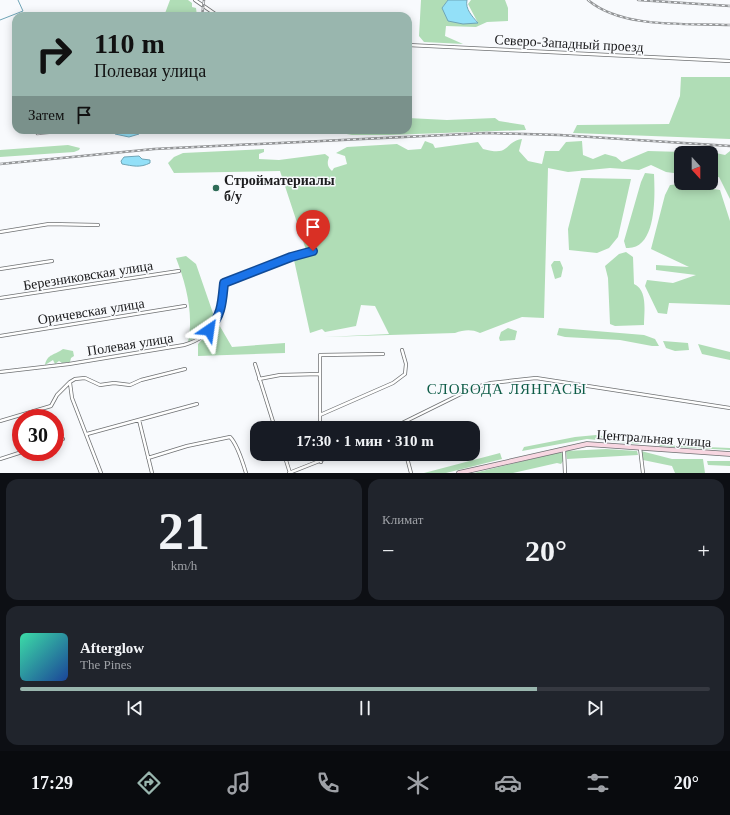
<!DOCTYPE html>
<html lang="ru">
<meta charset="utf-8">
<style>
:root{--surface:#171b24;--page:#20242c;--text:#f1f3f6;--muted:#9ea1a6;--line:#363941;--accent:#99b6ae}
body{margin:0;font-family:"Times New Roman",serif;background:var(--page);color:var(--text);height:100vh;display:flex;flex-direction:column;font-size:15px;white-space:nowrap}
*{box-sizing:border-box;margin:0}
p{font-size:13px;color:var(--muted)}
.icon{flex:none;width:22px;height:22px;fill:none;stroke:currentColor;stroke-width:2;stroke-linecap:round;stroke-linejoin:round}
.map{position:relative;height:473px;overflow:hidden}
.side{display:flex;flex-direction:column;gap:6px;padding:6px;background:#0d0f14;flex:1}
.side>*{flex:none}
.guide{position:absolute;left:12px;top:12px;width:400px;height:122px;border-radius:12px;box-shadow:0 2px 10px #0003;background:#99b6ae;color:#111;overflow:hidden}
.needle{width:26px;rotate:159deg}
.buttons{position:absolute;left:674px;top:146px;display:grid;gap:8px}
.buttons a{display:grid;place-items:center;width:44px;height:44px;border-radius:8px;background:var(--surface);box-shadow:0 2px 10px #0003;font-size:20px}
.speed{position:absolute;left:12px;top:409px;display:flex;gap:8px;font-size:20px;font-weight:700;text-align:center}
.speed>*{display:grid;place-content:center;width:52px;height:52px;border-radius:50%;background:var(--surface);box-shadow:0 2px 10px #0003;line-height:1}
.speed .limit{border:6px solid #d22;background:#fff;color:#111}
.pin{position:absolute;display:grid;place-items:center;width:34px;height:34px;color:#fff;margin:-41px -17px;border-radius:50% 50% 50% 0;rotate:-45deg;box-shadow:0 0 4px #0007}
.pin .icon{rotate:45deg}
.me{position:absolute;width:44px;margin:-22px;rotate:32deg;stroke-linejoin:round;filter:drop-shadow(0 0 3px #0008)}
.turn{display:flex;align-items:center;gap:14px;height:84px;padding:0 16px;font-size:18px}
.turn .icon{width:52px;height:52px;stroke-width:2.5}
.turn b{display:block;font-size:28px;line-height:34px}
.then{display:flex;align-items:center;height:38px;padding:0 16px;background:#0003;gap:8px;font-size:15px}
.big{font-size:30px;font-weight:700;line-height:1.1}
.side .tile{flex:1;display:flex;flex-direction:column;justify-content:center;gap:6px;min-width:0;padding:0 14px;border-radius:12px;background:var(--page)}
.side .dial{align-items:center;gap:0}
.dial b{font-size:52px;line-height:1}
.song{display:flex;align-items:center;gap:12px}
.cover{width:48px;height:48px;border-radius:6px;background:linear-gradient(135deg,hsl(160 70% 55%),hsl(220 70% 35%))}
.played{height:4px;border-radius:2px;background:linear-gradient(90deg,var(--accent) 75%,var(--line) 75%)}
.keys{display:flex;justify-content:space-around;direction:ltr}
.heat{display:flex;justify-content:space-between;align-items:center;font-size:22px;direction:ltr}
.side .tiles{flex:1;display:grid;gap:6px;grid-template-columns:1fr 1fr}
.tile:last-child{grid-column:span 2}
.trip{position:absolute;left:250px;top:421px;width:230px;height:40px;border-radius:12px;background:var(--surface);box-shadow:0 2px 10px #0003;font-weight:700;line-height:40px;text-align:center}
.dock{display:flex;height:64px;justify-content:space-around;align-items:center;background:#090b0e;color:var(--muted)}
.dock .icon{width:28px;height:28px}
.dock .selected{color:var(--accent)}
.dock b{font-size:18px;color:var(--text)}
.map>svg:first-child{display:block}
.green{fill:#b0ddb6}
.water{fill:#93e0f8;stroke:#6fa5b7}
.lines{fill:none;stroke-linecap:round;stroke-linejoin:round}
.stream{stroke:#6fa5b7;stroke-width:1}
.street-casing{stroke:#6f7173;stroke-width:4}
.secondary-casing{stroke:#6f7173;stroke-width:5.5}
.street{stroke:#fff;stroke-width:2.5}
.secondary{stroke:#f7d6e1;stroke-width:4}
.rail-casing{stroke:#939597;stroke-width:2.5}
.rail{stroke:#f8fafd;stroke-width:1;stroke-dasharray:3;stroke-linecap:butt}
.route-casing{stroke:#114b97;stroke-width:10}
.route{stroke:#1a73e8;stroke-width:7}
.poi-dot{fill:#2e6b57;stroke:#f8fafd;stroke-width:1.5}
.labels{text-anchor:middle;stroke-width:3;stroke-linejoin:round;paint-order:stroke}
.street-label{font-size:14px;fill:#1c1c1e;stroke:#f8fafd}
.poi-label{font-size:14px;font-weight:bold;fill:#1c1c1e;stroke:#f8fafd;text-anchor:start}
.neighbourhood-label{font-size:15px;letter-spacing:1px;fill:#0e5c47;stroke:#f8fafd}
</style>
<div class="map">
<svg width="730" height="473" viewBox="0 0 730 473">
<rect width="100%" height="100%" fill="#f8fafd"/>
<!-- green -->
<path class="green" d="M170,0H188L192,3V7L196,8L197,16H164Z
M421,0H448L442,8L478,23L468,4L471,0H505L508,8V21L487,22L476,27L446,26L445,36L463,44L424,42L419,36Z
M681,77H730V139L573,133L577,125L669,124L680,96Z
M408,118L447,120L495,118L499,121L524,125L526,130L389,135H352L341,133L344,130H408Z
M522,139L519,151L528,161L542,164L545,151H559L566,142L582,141L583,155L593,159L605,154L616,157L622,162L648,151L683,152L681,153V174L666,172L651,165L639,170L610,168L568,172L548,168L544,318L522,317L480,333C471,329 464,330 455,333L325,337L389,334L375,306L361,305L356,326L325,332L322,329L310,333L294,260L308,256L280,171L174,173L168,163L174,157L183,153L264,149V152L259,154V159L279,160L325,154L329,157C327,163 327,166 332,171L334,168L347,164L345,156L336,153L347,147L397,144L408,150L421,149L425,141L433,144L435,148L478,142L483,149C512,157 503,142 522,139Z
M68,145L80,148L79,150L74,152L0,157V150Z
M730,151V199L719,177L711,178V156L716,153L725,155Z
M645,173L654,174C655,195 657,251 626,248L624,241L641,182Z
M581,178L631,179L618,237L609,248L597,253L569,250L568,229Z
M681,184L720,190L730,221V305L669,303L667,314L658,313L645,286L647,280L673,283L696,275L656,270V265L689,267L651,249L665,195L670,185Z
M626,252L633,257L634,284C648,290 644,312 644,325L615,326L610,324L608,278L605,266L619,254Z
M186,256L196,264L215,319L202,334L188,342C194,314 186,284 176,258Z
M554,261H560L563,268L561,277L555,279L551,265Z
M218,323L232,347L285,343V353L198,356V344Z
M508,328L517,331L515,340L500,341L499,338L501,332Z
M559,328L644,335L655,339L659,346H652L620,340L565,337L557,335Z
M663,341L688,343L689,350L675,351L666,348Z
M698,344L730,352V360L702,354Z
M63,349L73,351L74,356L71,358L70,362L62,363L59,361L55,364L53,360L45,365C47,354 55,355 63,349Z
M596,435L642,442L640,444L587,439L522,451L524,447L575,437Z
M659,445L730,448V450L660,446Z
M606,449L637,451L638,455L567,459L566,451Z
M641,451L672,459H703L705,473H675L672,466L643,460Z
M560,452L563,454V461L561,464L557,463L513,473H474Z
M500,453L502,459L446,473H424Z
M707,461H730V466L708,465Z"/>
<!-- water -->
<path class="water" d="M448,0H467C465,9 472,16 478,23L463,24L448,21L442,8Z
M120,130H134L139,134L129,137L115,134V131Z
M139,156L142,159L150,160V163C140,168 133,166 122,164L121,161L124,157Z"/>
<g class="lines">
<!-- stream -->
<path class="stream" d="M0,20L23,11L18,0"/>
<defs>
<path id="street" d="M195,0L218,16
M408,45L730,61
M0,232L49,224L98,225
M0,269L52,261
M0,298L179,271
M0,336L185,306
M255,364L275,428
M0,372L69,364L184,345C218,335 220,313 224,283L291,257L313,251
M259,379L280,375L320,374
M70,383L72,398L101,473
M320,415L393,383L405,374L406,364L402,350
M139,420L152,473
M0,421L51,406L57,395L70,382L75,379L85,378L100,385L114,383L130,385L141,380L185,369
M320,428V355L383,354
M392,428L473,388L491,383L536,378L730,408
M87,434L197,404
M55,442L63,439
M640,448L643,473
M564,450L565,473
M284,454L290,473
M320,454L321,462
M406,454L411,473
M148,458L187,446L230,437C237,444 243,463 246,473
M0,459L22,452
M289,473L337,454"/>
<path id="secondary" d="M459,473L587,444L730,454"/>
</defs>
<!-- street casing -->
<use href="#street" class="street-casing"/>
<!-- secondary casing -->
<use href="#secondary" class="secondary-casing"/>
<!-- street -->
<use href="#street" class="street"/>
<!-- secondary -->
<use href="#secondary" class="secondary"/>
<defs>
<path id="rail" d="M588,0C622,29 687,23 730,25
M638,0L730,6
M202,16L204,0
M37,134L76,130
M0,164L154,149L487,133L560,135L730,146"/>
</defs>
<!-- rail casing -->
<use href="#rail" class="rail-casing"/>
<!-- rail -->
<use href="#rail" class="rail"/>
</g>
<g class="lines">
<defs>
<path id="route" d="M209,330C222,314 222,303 224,283L291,257L313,251"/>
</defs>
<!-- route casing -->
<use href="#route" class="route-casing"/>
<!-- route -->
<use href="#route" class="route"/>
</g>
<!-- markers -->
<circle class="poi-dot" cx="216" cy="188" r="4"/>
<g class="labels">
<!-- street labels -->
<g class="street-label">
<text transform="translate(569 43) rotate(3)" y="5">Северо-Западный проезд</text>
<text transform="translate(88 275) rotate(-9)" y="5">Березниковская улица</text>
<text transform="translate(91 311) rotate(-9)" y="5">Оричевская улица</text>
<text transform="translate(130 344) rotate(-9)" y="5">Полевая улица</text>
<text transform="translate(654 438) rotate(4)" y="5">Центральная улица</text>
</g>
<!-- poi labels -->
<g class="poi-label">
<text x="224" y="185">Стройматериалы<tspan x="224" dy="16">б/у</tspan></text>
</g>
<!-- neighbourhood labels -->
<g class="neighbourhood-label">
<text x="507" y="394">СЛОБОДА ЛЯНГАСЫ</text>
</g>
</g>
</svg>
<div class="buttons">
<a><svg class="needle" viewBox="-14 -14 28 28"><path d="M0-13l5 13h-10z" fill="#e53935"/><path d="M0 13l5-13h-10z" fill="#9ea1a6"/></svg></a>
</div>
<div class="speed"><div class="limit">30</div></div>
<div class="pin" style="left:313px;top:251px;background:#d93025"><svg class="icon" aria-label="arrive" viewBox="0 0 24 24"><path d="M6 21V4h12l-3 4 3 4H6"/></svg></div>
<svg class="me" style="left:209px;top:330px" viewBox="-20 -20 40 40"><path d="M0-17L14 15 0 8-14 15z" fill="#1a73e8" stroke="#fff" stroke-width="4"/></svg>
<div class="trip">17:30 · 1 мин · 310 m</div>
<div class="guide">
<div class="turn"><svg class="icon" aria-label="right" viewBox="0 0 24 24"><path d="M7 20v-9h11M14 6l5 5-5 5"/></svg><div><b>110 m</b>Полевая улица</div></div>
<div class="then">Затем<svg class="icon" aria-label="arrive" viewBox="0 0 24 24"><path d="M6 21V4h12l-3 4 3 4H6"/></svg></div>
</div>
</div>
<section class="side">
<div class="tiles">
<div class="tile dial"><b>21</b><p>km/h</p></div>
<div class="tile"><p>Климат</p>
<div class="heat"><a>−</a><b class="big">20°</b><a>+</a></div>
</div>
<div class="tile">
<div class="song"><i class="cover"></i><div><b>Afterglow</b><p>The Pines</p></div></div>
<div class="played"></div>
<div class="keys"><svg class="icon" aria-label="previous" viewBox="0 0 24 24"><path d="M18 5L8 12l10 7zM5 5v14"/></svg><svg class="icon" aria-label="pause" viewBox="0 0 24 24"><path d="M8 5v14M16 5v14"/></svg><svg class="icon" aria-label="next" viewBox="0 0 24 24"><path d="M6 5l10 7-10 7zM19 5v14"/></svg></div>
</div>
</div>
</section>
<nav class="dock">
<b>17:29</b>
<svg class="icon selected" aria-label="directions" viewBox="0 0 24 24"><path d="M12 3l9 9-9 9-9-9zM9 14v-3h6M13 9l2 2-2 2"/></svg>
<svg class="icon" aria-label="music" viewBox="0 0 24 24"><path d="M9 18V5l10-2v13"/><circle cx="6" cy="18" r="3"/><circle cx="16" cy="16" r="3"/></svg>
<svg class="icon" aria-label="phone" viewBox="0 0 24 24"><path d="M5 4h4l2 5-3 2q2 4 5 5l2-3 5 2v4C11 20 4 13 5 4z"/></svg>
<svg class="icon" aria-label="climate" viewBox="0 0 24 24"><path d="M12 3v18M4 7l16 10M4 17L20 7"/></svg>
<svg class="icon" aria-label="car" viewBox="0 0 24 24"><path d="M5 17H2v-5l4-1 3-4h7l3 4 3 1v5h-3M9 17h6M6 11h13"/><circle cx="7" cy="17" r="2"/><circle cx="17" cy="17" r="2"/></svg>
<svg class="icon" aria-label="filters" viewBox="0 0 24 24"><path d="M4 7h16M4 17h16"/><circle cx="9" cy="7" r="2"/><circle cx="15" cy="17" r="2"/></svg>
<b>20°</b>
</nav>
